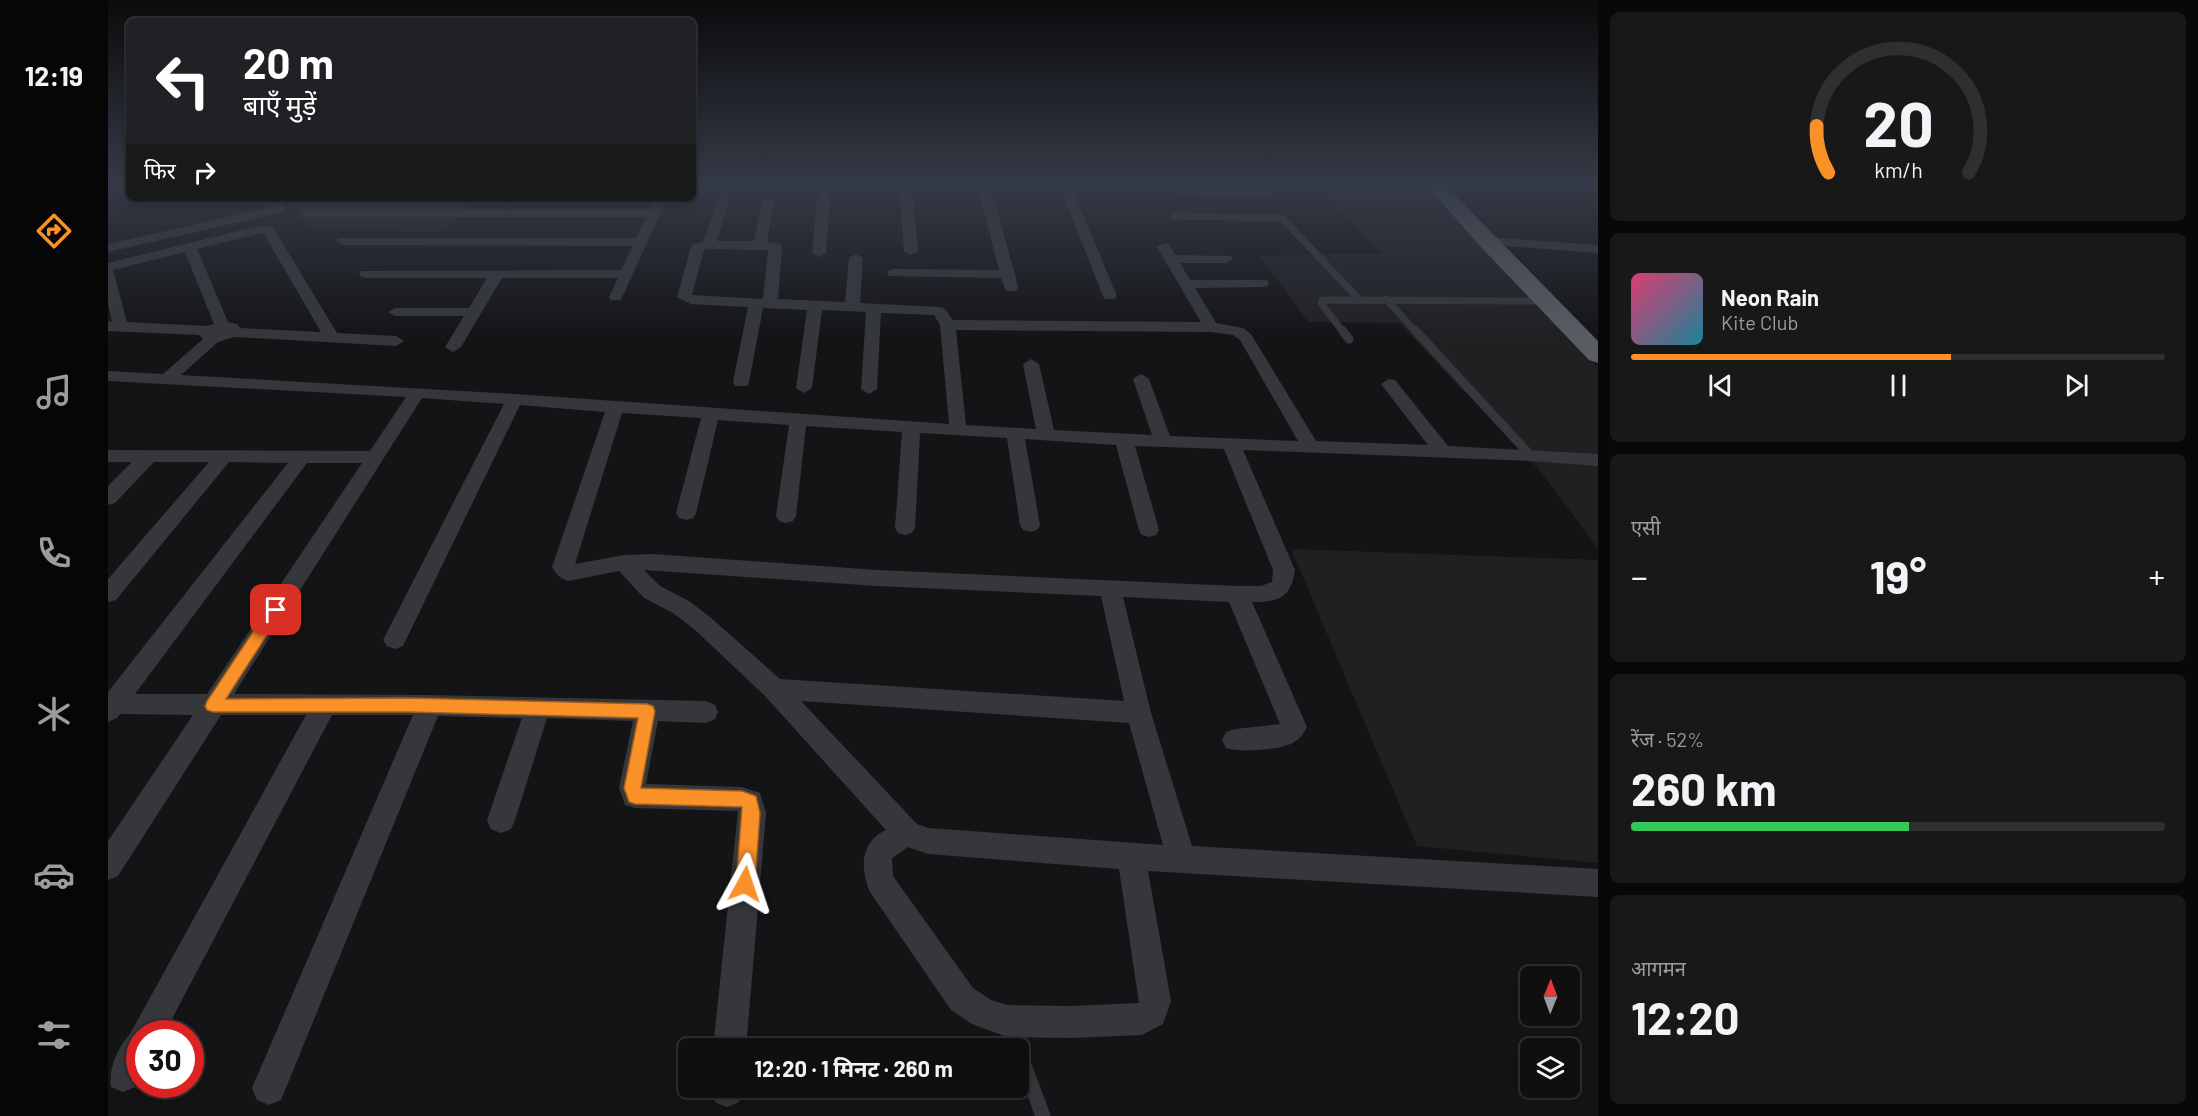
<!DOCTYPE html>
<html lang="hi">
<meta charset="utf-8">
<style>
:root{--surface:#0f0f10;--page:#181819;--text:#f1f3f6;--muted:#9b9c9f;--line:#2f2f30;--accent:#fa9028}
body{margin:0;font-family:Barlow,"Noto Sans Devanagari",sans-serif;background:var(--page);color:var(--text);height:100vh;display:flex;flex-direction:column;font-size:22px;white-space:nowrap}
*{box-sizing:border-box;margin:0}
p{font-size:20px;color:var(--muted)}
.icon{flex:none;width:33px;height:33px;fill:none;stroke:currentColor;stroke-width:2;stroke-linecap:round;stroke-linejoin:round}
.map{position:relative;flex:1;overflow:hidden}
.sheet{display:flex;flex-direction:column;gap:12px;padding:12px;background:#080809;width:600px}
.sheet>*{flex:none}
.hud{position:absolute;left:18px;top:18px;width:570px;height:183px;border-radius:9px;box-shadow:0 3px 9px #0003,0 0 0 2px var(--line);background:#202124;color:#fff;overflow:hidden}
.needle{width:39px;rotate:1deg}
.buttons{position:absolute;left:1412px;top:966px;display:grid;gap:12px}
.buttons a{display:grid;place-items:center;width:60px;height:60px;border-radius:9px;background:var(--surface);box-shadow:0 3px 9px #0003,0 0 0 2px var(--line);font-size:30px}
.speed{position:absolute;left:18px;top:1020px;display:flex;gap:12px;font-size:30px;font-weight:700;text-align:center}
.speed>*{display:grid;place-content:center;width:78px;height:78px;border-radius:50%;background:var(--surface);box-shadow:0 3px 9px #0003,0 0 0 2px var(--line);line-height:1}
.speed .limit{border:9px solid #d22;background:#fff;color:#111}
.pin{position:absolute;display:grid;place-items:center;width:51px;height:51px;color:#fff;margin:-26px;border-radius:12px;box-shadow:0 3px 9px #0006}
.me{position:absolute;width:66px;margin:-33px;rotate:5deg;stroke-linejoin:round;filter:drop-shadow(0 0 4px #0008)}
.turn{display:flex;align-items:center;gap:21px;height:126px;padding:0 18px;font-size:27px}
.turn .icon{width:78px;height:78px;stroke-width:2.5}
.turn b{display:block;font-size:42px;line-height:51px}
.then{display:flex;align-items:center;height:57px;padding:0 18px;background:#0003;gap:12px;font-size:22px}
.big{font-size:45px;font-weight:700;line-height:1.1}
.sheet .card{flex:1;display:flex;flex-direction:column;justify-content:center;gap:9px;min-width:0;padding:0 21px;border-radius:9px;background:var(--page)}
.sheet .dial{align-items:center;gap:0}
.dial svg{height:156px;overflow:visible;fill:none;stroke:var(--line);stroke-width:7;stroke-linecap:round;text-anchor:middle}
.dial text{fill:var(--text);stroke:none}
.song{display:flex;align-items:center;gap:18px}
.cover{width:72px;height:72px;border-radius:9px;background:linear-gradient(135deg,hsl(340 70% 55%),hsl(190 70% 35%))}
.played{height:6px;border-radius:3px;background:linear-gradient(90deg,var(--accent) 60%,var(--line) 60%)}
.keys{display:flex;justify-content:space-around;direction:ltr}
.heat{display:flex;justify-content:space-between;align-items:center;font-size:33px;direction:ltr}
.charge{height:9px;border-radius:4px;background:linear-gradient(90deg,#34c759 52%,var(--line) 0)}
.trip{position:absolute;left:570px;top:1038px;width:351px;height:60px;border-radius:9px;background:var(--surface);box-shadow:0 3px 9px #0003,0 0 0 2px var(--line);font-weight:700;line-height:60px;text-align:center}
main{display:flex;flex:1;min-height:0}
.dock{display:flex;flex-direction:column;width:108px;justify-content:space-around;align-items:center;background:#060606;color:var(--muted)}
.dock .icon{width:42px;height:42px}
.dock .current{color:var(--accent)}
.dock b{font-size:27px;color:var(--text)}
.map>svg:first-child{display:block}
.built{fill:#202023}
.green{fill:#1a211a}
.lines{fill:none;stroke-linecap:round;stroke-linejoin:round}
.service-far2{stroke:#35373b;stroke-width:7}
.service-far1{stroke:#35373b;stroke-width:9}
.service{stroke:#35373b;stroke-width:15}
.minor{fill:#35373b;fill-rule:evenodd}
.trunk{fill:#595d63;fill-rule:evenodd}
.route{fill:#fa9028;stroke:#a25e1a;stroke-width:1.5}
</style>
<main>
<nav class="dock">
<b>12:19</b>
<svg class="icon current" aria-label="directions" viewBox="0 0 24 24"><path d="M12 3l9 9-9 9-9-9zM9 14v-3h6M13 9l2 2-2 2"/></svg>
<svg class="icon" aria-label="music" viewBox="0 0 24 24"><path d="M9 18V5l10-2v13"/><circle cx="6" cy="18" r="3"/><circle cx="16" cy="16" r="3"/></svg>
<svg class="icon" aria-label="phone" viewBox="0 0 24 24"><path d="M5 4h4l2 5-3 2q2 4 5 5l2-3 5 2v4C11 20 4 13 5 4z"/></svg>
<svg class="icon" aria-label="climate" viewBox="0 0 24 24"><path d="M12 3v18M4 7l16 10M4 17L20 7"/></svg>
<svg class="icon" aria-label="car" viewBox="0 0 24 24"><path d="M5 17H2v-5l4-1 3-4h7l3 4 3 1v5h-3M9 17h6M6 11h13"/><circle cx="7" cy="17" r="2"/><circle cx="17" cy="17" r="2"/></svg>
<svg class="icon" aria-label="filters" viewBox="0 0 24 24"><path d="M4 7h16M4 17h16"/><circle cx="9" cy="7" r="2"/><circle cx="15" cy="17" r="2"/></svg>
</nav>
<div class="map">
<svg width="1490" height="1116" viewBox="0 0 1490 1116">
<rect width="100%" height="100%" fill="#141416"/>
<!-- built -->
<path class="built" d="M1205,183H1313L1490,367V549L1431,470L1291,323L1200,322L1152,256L1274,253Z
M1183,549L1490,560V863L1309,846Z"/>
<!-- green -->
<path class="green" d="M176,198H366L335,232L201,229Z"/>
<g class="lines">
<!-- service-far2 -->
<path class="service-far2" d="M1066,216L1174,218L1251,299
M1278,299L1308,332
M1235,332L1213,303L1214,300L1437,301"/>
<!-- service-far1 -->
<path class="service-far1" d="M1234,330L1241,339
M1307,330L1422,455"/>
<!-- service -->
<path class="service" d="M910,1049L935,1116"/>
<!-- minor -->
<path class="minor" d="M711,183H723L718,253L711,257L704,253Z
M791,183H803L810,251L803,255L796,251Z
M869,183H881L907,274L910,288L908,291H898L893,278L781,276L779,273L781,270L786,269L891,270Z
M950,183H962L1009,296L1007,299H997L995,296Z
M971,183H1065L1072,187L1159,188L1165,192L1159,196L1071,195L1059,191L1055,187H977Z
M1481,183H1490V189Z
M615,196L621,200L609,241H646L654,200L660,196L666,200L659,242L672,244L674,247L670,299L737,302L741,258L748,254L755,258L752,303L831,307L836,308L845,320L1093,322L1049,247L1056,243L1061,244L1067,255L1123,256L1125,259L1118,263H1072L1082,280H1159L1161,283L1159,286L1154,287L1087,288L1108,323L1135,328L1143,334L1208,441L1320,445L1273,384L1281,379L1287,380L1340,446L1490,454V466L1422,461L1135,450L1187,570C1183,598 1171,602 1144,602L1199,727C1196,733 1192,739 1186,742C1175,750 1131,753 1118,748L1114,740L1118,732L1127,729L1172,724L1121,602L1015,597L1043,713L1084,846L1490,869V897L1040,871L1063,1001L1055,1024L1034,1035L964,1038L899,1037L864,1024L843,1010L762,892C752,869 752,842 778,830L657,696L586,629L565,613L536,598L511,571L460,581C452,578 449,575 444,567L497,412L412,405L295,646L287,649L279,646L275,640L396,404L314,398L126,694L322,695L598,701L607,705L610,712L607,719L598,723L550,721L538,784L634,787L652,793L658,813L638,1048H605L630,811L527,808L517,805L511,788L525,721L439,718L407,820L403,829L393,833L383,829L379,820L414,718L330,716L173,1100L161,1105L149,1100L144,1088L305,715H224L56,1034H32V1079L27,1087L15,1092L3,1087C0,1069 10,1047 22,1034L198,715H113L10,876L0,880V841L85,715L12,714L9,718L0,722V692L180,463L121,462L8,600L0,602V579L101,462H46L7,503L0,505V486L24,462H0V450L262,451L298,397L0,381V371L55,374L95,339L91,335L0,331V321L4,322L0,304V263L150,226L165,227L229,333L288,336L296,341L288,346L126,337L110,342L73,375L407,394L841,424L832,325L826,315L773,313L769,389L761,394L753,389L758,312L714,310L704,388L696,393L688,388L699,310L655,308L641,382L639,386H627L625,382L640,307L583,304L569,297L583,247L585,244L595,242L609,200ZM150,234H156L213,332L132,328L129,324L120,322L89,249ZM601,249L660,250L655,299L584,295L596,250ZM77,252L106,324L100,326L19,322L5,270ZM848,330L1103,332L1125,335L1132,340L1190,441L1062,436L1041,379L1033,374L1025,379L1044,435L946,430L931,364L923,359L915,364L928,429L858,425ZM514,413L593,418L568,513L571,518L578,520L585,518L588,513L610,420L681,425L668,516L671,521L678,523L685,521L688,516L698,426L794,432L787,528L790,533L797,535L804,533L807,528L812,433L899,438L912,525L915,530L922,532L929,530L932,525L917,439L1008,445L1031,530L1034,535L1041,537L1048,535L1051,530L1027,446L1116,449L1165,570L1164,582L1153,586H1129L769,570L545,554L516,555L467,564ZM199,463H254L99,694H27ZM536,570L769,586L993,596L1016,701L672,679L602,617L581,601L552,586ZM693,701L1021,723L1055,845L820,828L809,824ZM800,847L820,854L1011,869L1031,1003L964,1006L899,1005L883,1000L865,988L785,876L784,858Z
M154,198H168L178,207L175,212L0,252V244L164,207Z
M547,198H559L513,300H503L501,297L510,278H394L353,347L345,352L337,347L356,316H287L280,312L287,308H361L379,278H258L253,277L251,274L253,271L513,270L525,246L235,245L228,241L230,238H528L538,217H198L192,213L198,209H542Z
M1378,237L1490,245V253L1373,244L1371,241Z
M602,1088H636L631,1102L619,1107L607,1102Z"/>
<!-- trunk -->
<path class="trunk" d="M1316,183H1335L1490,341V363L1481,360L1371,245Z"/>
</g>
<!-- sky -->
<linearGradient id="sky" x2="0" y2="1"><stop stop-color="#0b0b0c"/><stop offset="0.54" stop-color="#343a47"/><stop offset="1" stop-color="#343a47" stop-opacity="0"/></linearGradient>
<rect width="1490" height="339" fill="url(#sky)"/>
<!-- route -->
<path class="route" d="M168,604L173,606L175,610L118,699L301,698L539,704L545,706L547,711L533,788L634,791L648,796L652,813L647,884L644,890L637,893L631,890L628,884L634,807L527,804L521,802L516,788L530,718L301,712H105L99,710L97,706L99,701L162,606Z"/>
</svg>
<div class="buttons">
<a><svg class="needle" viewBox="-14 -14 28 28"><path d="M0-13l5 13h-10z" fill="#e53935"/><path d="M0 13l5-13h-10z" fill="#9b9c9f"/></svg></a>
<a><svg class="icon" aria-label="layers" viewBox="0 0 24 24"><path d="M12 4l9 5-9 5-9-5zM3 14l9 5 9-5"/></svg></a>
</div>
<div class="speed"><div class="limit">30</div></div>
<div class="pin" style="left:168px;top:610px;background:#d93025"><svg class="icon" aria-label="arrive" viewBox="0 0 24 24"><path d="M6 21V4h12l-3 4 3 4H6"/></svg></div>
<svg class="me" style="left:637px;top:884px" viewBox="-20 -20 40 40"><path d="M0-17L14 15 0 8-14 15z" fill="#fa9028" stroke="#fff" stroke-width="4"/></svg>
<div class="trip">12:20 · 1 मिनट · 260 m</div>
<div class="hud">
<div class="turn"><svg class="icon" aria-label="left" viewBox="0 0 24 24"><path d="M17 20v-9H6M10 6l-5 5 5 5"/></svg><div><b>20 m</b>बाएँ मुड़ें</div></div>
<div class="then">फिर<svg class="icon" aria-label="right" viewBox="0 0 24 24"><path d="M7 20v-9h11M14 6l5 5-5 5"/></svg></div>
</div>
</div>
<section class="sheet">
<div class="card dial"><svg viewBox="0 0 100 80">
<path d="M14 69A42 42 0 1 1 86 69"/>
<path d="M14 69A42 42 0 0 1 8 45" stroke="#fa9028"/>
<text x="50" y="56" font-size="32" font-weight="700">20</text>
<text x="50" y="72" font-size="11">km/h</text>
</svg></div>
<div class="card">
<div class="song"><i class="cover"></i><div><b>Neon Rain</b><p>Kite Club</p></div></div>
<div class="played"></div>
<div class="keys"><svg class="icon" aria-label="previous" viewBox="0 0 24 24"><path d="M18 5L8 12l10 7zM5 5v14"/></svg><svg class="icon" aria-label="pause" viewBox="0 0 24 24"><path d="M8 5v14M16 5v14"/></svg><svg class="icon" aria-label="next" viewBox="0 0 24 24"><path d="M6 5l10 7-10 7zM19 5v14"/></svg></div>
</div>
<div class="card"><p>एसी</p>
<div class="heat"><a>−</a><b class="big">19°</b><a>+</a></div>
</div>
<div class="card"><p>रेंज · 52%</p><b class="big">260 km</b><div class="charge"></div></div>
<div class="card"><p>आगमन</p><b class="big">12:20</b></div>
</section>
</main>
